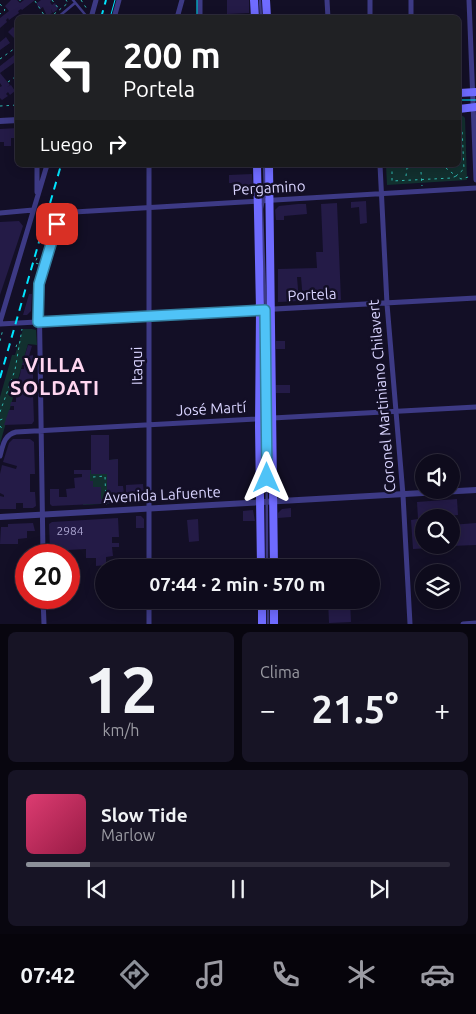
<!DOCTYPE html>
<html lang="es">
<meta charset="utf-8">
<style>
:root{--surface:#0e0b1c;--page:#171425;--text:#f1f3f6;--muted:#9b9ba3;--line:#2e2b3b;--accent:#8c9099}
body{margin:0;font-family:Ubuntu,sans-serif;background:var(--page);color:var(--text);height:100vh;display:flex;flex-direction:column;font-size:19px;white-space:nowrap}
*{box-sizing:border-box;margin:0}
p{font-size:16px;color:var(--muted)}
.icon{flex:none;width:28px;height:28px;fill:none;stroke:currentColor;stroke-width:2;stroke-linecap:round;stroke-linejoin:round}
.map{position:relative;height:624px;overflow:hidden}
.sheet{display:flex;flex-direction:column;gap:8px;padding:8px;background:#08060f;flex:1}
.sheet>*{flex:none}
.top-card{position:absolute;left:15px;top:15px;width:446px;height:152px;border-radius:8px;box-shadow:0 2px 12px #0003,0 0 0 1px var(--line);background:#202124;color:#fff;overflow:hidden}
.controls{position:absolute;left:415px;top:454px;display:grid;gap:10px}
.controls a{display:grid;place-items:center;width:45px;height:45px;border-radius:50%;background:var(--surface);box-shadow:0 2px 12px #0003,0 0 0 1px var(--line);font-size:25px}
.speed{position:absolute;left:15px;top:544px;display:flex;gap:10px;font-size:25px;font-weight:700;text-align:center}
.speed>*{display:grid;place-content:center;width:65px;height:65px;border-radius:50%;background:var(--surface);box-shadow:0 2px 12px #0003,0 0 0 1px var(--line);line-height:1}
.speed .limit{border:8px solid #d22;background:#fff;color:#111}
.pin{position:absolute;display:grid;place-items:center;width:42px;height:42px;color:#fff;margin:-21px;border-radius:10px;box-shadow:0 2px 8px #0006}
.me{position:absolute;width:55px;margin:-28px;rotate:0deg;stroke-linejoin:round;filter:drop-shadow(0 0 4px #0008)}
.turn{display:flex;align-items:center;gap:18px;height:105px;padding:0 25px;font-size:22px}
.turn .icon{width:65px;height:65px;stroke-width:2.5}
.turn b{display:block;font-size:35px;line-height:42px}
.then{display:flex;align-items:center;height:48px;padding:0 25px;background:#0003;gap:10px;font-size:19px}
.big{font-size:38px;font-weight:700;line-height:1.1}
.sheet .tile{flex:1;display:flex;flex-direction:column;justify-content:center;gap:8px;min-width:0;padding:0 18px;border-radius:8px;background:var(--page)}
.sheet .dial{align-items:center;gap:0}
.dial b{font-size:65px;line-height:1}
.song{display:flex;align-items:center;gap:15px}
.cover{width:60px;height:60px;border-radius:8px;background:linear-gradient(135deg,hsl(340 70% 55%),hsl(340 70% 35%))}
.played{height:5px;border-radius:2px;background:linear-gradient(90deg,var(--accent) 15%,var(--line) 15%)}
.keys{display:flex;justify-content:space-around;direction:ltr}
.heat{display:flex;justify-content:space-between;align-items:center;font-size:28px;direction:ltr}
.sheet .tiles{flex:1;display:grid;gap:8px;grid-template-columns:1fr 1fr}
.tile:last-child{grid-column:span 2}
.trip{position:absolute;left:95px;top:559px;width:285px;height:50px;border-radius:25px;background:var(--surface);box-shadow:0 2px 12px #0003,0 0 0 1px var(--line);font-weight:700;line-height:50px;text-align:center}
.dock{display:flex;height:80px;justify-content:space-around;align-items:center;background:#06040b;color:var(--muted)}
.dock .icon{width:35px;height:35px}
.dock .on{color:var(--accent)}
.dock b{font-size:22px;color:var(--text)}
.map>svg:first-child{display:block}
.green{fill:#12302f}
.building{fill:#241b47}
.lines{fill:none;stroke-linecap:round;stroke-linejoin:round}
.path{stroke:#2fb8b0;stroke-width:1;stroke-dasharray:2.5 4;stroke-linecap:butt}
.service{stroke:#3d3a85;stroke-width:2.5}
.minor{stroke:#3d3a85;stroke-width:5}
.tertiary{stroke:#3d3a85;stroke-width:6}
.secondary{stroke:#6f6bff;stroke-width:8}
.tram{stroke:#00e5ff;stroke-width:1}
.rail{stroke:#00e5ff;stroke-width:2;stroke-dasharray:8 6;stroke-linecap:butt}
.route-casing{stroke:#337fa1;stroke-width:12}
.route{stroke:#4fc3f7;stroke-width:9}
.labels{text-anchor:middle;stroke-width:5;stroke-linejoin:round;paint-order:stroke}
.number-label{font-size:12px;fill:#aca6d1}
.street-label{font-size:15px;fill:#d9d4ff;stroke:#130f26}
.district-label{font-size:20px;font-weight:bold;letter-spacing:1px;fill:#ffd6f0;stroke:#130f26}
</style>
<div class="map">
<svg width="476" height="624" viewBox="0 0 476 624">
<rect width="100%" height="100%" fill="#130f26"/>
<!-- green -->
<path class="green" d="M459,116H463L465,118L467,180L387,185L386,165H459Z
M23,329H32L36,330L37,345L28,344L0,444V397L12,355H15Z
M91,435H109V460L118,459V503L83,505L82,470H91Z"/>
<!-- building -->
<path class="building" d="M11,0H17L20,3L24,0H35L22,10L21,9L18,11L19,13L9,20L8,18L6,20L7,22L0,28V18L9,11L5,6Z
M41,0H52L50,2L52,5L55,3L58,7L57,10L53,13L51,9L52,13L47,16L43,7L40,9L37,5V3Z
M227,0H249V13L227,14Z
M13,27L15,29L18,27V42L8,32Z
M6,37L10,43L0,50V42Z
M18,52V60L0,73L10,85L7,87L11,85L15,91L10,95L8,92L6,94L8,96L2,100L0,98V87L2,86L0,83V66Z
M18,128V138H11V146H4V142H0V129Z
M252,174L253,187L250,191L239,192V183H229V175Z
M366,201L367,223L360,224L359,207L351,208V202Z
M337,203L341,300L303,301L301,277H297L299,301L278,302V269L317,268L316,252H323L321,204Z
M298,204H306L307,214L284,216V220H276L275,210L279,206Z
M19,221L23,226L0,295V222Z
M29,294H32L31,311L27,315H23Z
M276,341H285V349H276Z
M28,345L32,346L29,356L33,355V390H29V394H33L34,421L32,424L4,425L9,410H14V406H10L11,402H16V394H21L20,390H15L16,387H20V380H18L20,375L21,369H24V365H22Z
M276,385H290V393H276Z
M91,435H109V460L118,459V486H123L124,494H126V485L143,484L144,496L138,502L52,506L50,504V489H59V497H67L66,489L75,488L74,478L82,477V474H74V470H90V481H93V487H101V499H107V474H91Z
M13,439H30L34,442L35,474H30V492H35L36,506L33,508H23V503H16V509H0V496L4,497V495L0,493V474L2,465L16,469L17,466L3,462L9,443Z
M457,499L458,515L424,518V545H450V547L413,549L411,520L418,519L417,502Z
M291,508V517L278,518V513L282,509Z
M253,510L255,521H243V511Z
M136,516H141L144,519V528H136Z
M118,518L119,537H112V543H119V547H112L113,556L106,557V565L96,566V558H86V549L50,551L49,524L52,522Z
M198,519L199,541L189,542L187,520Z
M33,523L35,531H27V538L18,539V544H0L1,527H8V524Z
M476,523V545L451,546V525Z
M328,600H350L351,622L329,623Z"/>
<g class="lines">
<!-- path -->
<path class="path" d="M20,0V1
M52,0L59,9
M81,0L87,9
M35,1L46,18
M0,4L5,10L0,14
M49,18L68,3L66,0
M0,59L18,46
M8,82L15,77L18,81
M16,105V93L18,92
M0,106L18,105
M459,127L462,129L464,169L456,176L461,179L472,176
M392,165V181L452,178L456,176L442,165
M402,165L404,168L416,167
M421,172L422,186
M406,176L407,168
M37,258L35,263L39,264
M0,341L3,329
M16,347L18,341
M0,412L15,370L22,329
M0,420L5,418
M0,426L4,431
M93,477L105,476L106,505"/>
<!-- service -->
<path class="service" d="M73,0L88,18
M260,0L261,18
M57,18L75,3
M264,165L265,192L262,209L266,320L267,568
M268,600V624"/>
<!-- minor -->
<path class="minor" d="M200,0V18
M327,0L328,18
M370,0V18
M411,0V18
M469,0L476,180
M91,18L96,0
M114,18L119,0
M177,18L182,0
M37,165V192
M149,165V568
M380,165L387,304L403,495L410,624
M0,213L33,210
M0,322L47,165
M0,324L476,298
M0,456C3,445 4,435 16,432L476,407
M43,555L39,284L57,223L64,216L74,212L476,188
M43,598L44,624
M149,600V624
M463,624L476,623"/>
<!-- tertiary -->
<path class="tertiary" d="M0,121L18,120
M0,517L476,490"/>
<!-- secondary -->
<path class="secondary" d="M254,0L255,18
M266,0L267,18
M459,93L476,92
M459,109L476,107
M257,165L260,310L259,426L261,568
M269,165L274,568
M262,600V624
M274,600V624"/>
<!-- tram -->
<path class="tram" d="M197,0V18
M110,18L115,0
M459,100H476"/>
<!-- rail -->
<path class="rail" d="M101,18L106,0
M0,378L61,165"/>
</g>
<g class="lines">
<defs>
<path id="route" d="M57,224L39,284L38,322L265,310L267,478"/>
</defs>
<!-- route casing -->
<use href="#route" class="route-casing"/>
<!-- route -->
<use href="#route" class="route"/>
</g>
<g class="labels">
<!-- number labels -->
<g class="number-label">
<text x="70" y="535">2984</text>
</g>
<!-- street labels -->
<g class="street-label">
<text transform="translate(269 188) rotate(-3)" y="5">Pergamino</text>
<text transform="translate(312 295) rotate(-3)" y="5">Portela</text>
<text transform="translate(137 366) rotate(-91)" y="5">Itaqui</text>
<text transform="translate(382 396) rotate(-95)" y="5">Coronel Martiniano Chilavert</text>
<text transform="translate(211 409) rotate(-3)" y="5">José Martí</text>
<text transform="translate(162 495) rotate(-3)" y="5">Avenida Lafuente</text>
</g>
<!-- district labels -->
<g class="district-label">
<text x="55" y="372">VILLA<tspan x="55" dy="23">SOLDATI</tspan></text>
</g>
</g>
</svg>
<div class="controls">
<a><svg class="icon" aria-label="sound" viewBox="0 0 24 24"><path d="M4 9h4l5-4v14l-5-4H4zM17 9q2 3 0 6"/></svg></a>
<a><svg class="icon" aria-label="search" viewBox="0 0 24 24"><circle cx="10" cy="10" r="6"/><path d="M15 15l6 6"/></svg></a>
<a><svg class="icon" aria-label="layers" viewBox="0 0 24 24"><path d="M12 4l9 5-9 5-9-5zM3 14l9 5 9-5"/></svg></a>
</div>
<div class="speed"><div class="limit">20</div></div>
<div class="pin" style="left:57px;top:224px;background:#d93025"><svg class="icon" aria-label="arrive" viewBox="0 0 24 24"><path d="M6 21V4h12l-3 4 3 4H6"/></svg></div>
<svg class="me" style="left:267px;top:478px" viewBox="-20 -20 40 40"><path d="M0-17L14 15 0 8-14 15z" fill="#4fc3f7" stroke="#fff" stroke-width="4"/></svg>
<div class="trip">07:44 · 2 min · 570 m</div>
<div class="top-card">
<div class="turn"><svg class="icon" aria-label="left" viewBox="0 0 24 24"><path d="M17 20v-9H6M10 6l-5 5 5 5"/></svg><div><b>200 m</b>Portela</div></div>
<div class="then">Luego<svg class="icon" aria-label="right" viewBox="0 0 24 24"><path d="M7 20v-9h11M14 6l5 5-5 5"/></svg></div>
</div>
</div>
<section class="sheet">
<div class="tiles">
<div class="tile dial"><b>12</b><p>km/h</p></div>
<div class="tile"><p>Clima</p>
<div class="heat"><a>−</a><b class="big">21.5°</b><a>+</a></div>
</div>
<div class="tile">
<div class="song"><i class="cover"></i><div><b>Slow Tide</b><p>Marlow</p></div></div>
<div class="played"></div>
<div class="keys"><svg class="icon" aria-label="previous" viewBox="0 0 24 24"><path d="M18 5L8 12l10 7zM5 5v14"/></svg><svg class="icon" aria-label="pause" viewBox="0 0 24 24"><path d="M8 5v14M16 5v14"/></svg><svg class="icon" aria-label="next" viewBox="0 0 24 24"><path d="M6 5l10 7-10 7zM19 5v14"/></svg></div>
</div>
</div>
</section>
<nav class="dock">
<b>07:42</b>
<svg class="icon on" aria-label="directions" viewBox="0 0 24 24"><path d="M12 3l9 9-9 9-9-9zM9 14v-3h6M13 9l2 2-2 2"/></svg>
<svg class="icon" aria-label="music" viewBox="0 0 24 24"><path d="M9 18V5l10-2v13"/><circle cx="6" cy="18" r="3"/><circle cx="16" cy="16" r="3"/></svg>
<svg class="icon" aria-label="phone" viewBox="0 0 24 24"><path d="M5 4h4l2 5-3 2q2 4 5 5l2-3 5 2v4C11 20 4 13 5 4z"/></svg>
<svg class="icon" aria-label="climate" viewBox="0 0 24 24"><path d="M12 3v18M4 7l16 10M4 17L20 7"/></svg>
<svg class="icon" aria-label="car" viewBox="0 0 24 24"><path d="M5 17H2v-5l4-1 3-4h7l3 4 3 1v5h-3M9 17h6M6 11h13"/><circle cx="7" cy="17" r="2"/><circle cx="17" cy="17" r="2"/></svg>
</nav>
